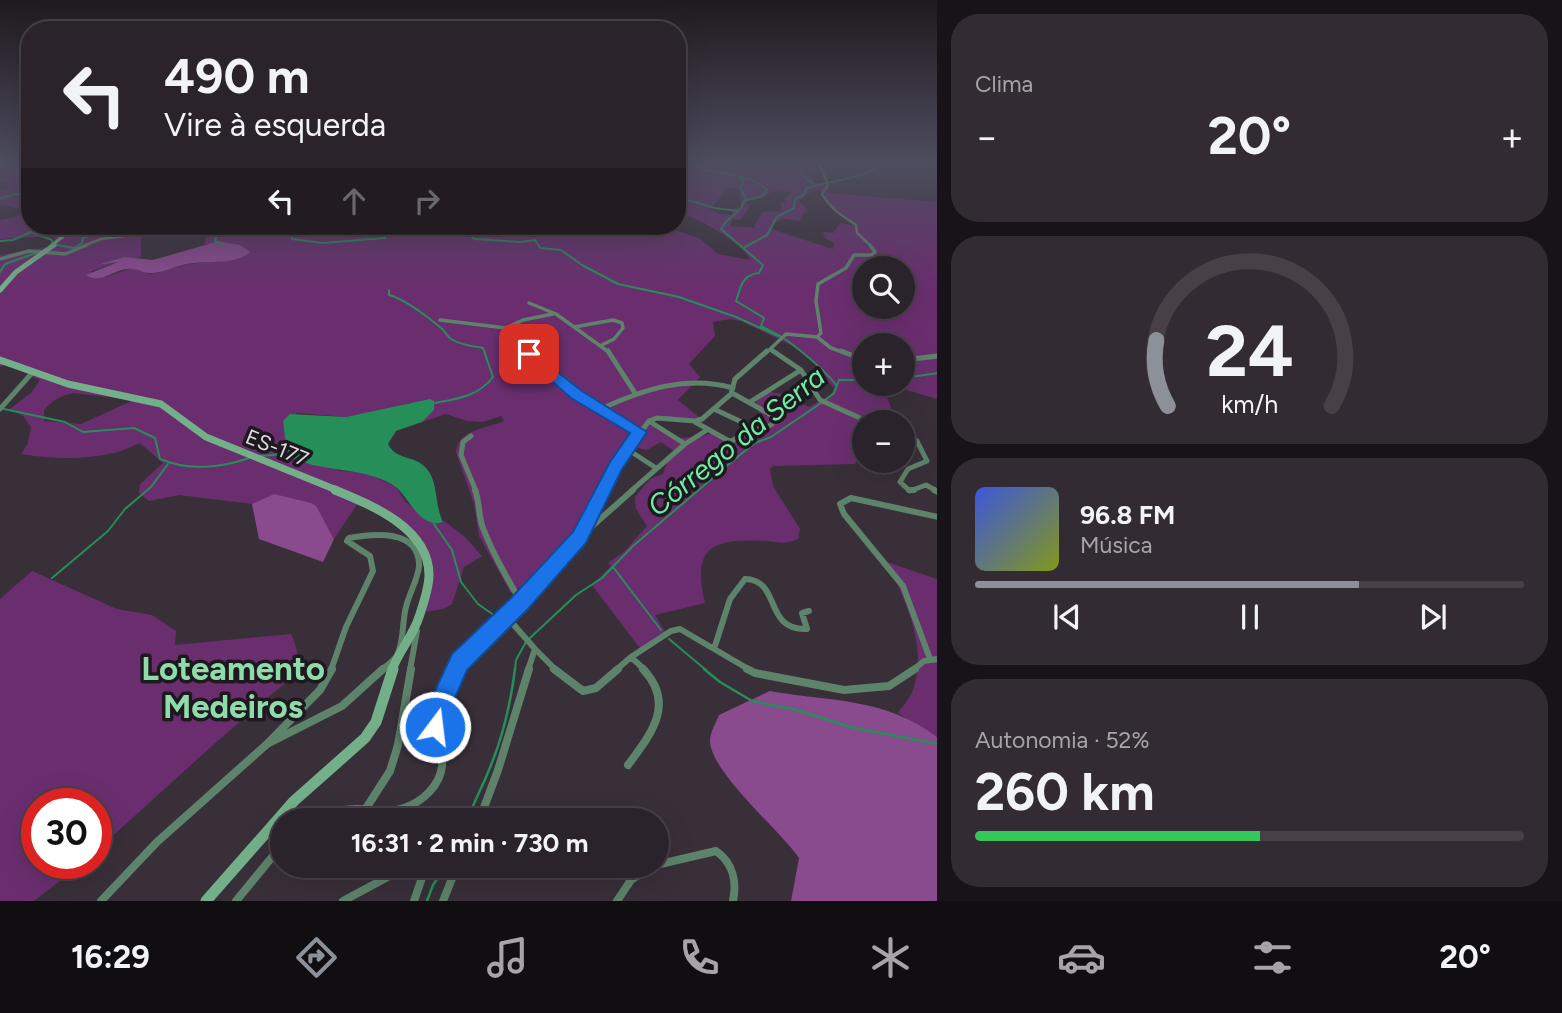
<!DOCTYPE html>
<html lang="pt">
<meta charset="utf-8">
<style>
:root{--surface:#2b232b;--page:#332b33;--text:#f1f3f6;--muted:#a6a4a9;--line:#474047;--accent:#8c9099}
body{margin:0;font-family:Figtree,sans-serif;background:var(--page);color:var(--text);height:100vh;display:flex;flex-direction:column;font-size:26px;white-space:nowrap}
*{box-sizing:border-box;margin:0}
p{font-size:23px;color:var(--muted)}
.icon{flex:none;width:38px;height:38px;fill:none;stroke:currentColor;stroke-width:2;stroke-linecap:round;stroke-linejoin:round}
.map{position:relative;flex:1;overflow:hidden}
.details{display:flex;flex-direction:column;gap:14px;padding:14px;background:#181318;width:625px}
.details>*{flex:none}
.guide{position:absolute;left:21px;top:21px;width:665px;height:214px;border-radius:28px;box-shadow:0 7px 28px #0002,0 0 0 2px var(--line);background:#2b232b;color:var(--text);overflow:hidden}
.buttons{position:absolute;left:852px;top:256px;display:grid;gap:14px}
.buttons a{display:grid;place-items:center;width:63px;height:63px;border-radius:50%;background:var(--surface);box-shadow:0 7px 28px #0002,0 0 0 2px var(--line);font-size:35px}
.speed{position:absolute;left:21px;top:788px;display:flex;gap:14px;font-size:35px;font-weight:700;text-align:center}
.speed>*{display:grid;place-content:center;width:91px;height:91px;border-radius:50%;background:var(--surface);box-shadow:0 7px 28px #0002,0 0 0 2px var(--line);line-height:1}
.speed .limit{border:10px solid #d22;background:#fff;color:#111}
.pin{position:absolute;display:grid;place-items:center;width:60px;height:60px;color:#fff;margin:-30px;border-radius:14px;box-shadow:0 4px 10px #0006}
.me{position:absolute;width:77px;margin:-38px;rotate:15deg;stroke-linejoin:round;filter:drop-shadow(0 0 5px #0008)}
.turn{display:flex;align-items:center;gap:24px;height:147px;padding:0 28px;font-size:32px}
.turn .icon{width:91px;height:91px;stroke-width:2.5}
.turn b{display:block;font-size:49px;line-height:60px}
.lanes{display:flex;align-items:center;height:66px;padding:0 28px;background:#0003;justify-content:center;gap:35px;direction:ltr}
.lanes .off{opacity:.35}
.big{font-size:52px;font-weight:700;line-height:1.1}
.details .widget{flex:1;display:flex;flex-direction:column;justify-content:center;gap:10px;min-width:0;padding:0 24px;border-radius:28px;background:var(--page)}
.details .dial{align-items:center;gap:0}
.dial svg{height:182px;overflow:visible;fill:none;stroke:var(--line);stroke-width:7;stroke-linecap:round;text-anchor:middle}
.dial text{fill:var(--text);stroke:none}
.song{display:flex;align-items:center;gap:21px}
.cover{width:84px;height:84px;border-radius:10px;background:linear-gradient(135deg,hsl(230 70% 55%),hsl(70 70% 35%))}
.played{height:7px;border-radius:4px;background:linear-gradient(90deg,var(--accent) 70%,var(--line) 70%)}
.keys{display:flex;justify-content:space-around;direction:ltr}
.heat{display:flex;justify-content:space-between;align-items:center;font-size:38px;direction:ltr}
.charge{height:10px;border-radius:5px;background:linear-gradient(90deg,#34c759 52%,var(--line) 0)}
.trip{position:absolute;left:270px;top:808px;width:399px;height:70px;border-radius:35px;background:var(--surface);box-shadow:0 7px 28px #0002,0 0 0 2px var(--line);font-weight:700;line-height:70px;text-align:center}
.tab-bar{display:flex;height:112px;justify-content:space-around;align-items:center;background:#110e11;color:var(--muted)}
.tab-bar .icon{width:49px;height:49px}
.tab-bar .active{color:var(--accent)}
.tab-bar b{font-size:32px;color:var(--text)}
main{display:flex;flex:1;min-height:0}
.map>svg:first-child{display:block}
.green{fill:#6a2e6f;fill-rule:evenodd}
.forest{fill:#894a8e}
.water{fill:#268e59}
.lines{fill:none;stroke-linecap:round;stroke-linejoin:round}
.stream-far1{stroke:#268e59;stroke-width:2}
.stream{stroke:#268e59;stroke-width:2.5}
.street-far4{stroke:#5d836b;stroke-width:2.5}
.street-far3{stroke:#5d836b;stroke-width:3.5}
.street-far2{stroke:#5d836b;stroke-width:5}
.street-far1{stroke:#5d836b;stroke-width:6}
.street{stroke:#5d836b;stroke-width:8}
.secondary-far4{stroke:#73b08a;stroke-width:3.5}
.secondary-far3{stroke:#73b08a;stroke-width:5}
.secondary-far2{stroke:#73b08a;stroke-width:7}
.secondary-far1{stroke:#73b08a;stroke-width:9}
.secondary{stroke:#73b08a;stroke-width:11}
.route{fill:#1a73e8;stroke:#114b97;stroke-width:2}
.labels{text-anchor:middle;stroke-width:7;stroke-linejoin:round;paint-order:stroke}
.street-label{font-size:21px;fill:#e1dae1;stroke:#1d191e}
.near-water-label{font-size:28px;font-style:italic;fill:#6fefa6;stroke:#1d191e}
.near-district-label{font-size:33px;font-weight:bold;fill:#90dbac;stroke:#1d191e}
</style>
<main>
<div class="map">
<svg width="938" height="901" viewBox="0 0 938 901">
<rect width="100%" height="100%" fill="#392f39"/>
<!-- green -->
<path class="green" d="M0,163H30V226H138L100,239L141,235V257L103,264L119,261L90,272L106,277L132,268L149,274L157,273L188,264L219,261L249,252C234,241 222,240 204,246L208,226H662L699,238L718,254L750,260C744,244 695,215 677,213V163H818L802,166L813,171L806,175L816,179L811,182L830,186L827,193L937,202V399L893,386L887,397L894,417L890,422H864V451L855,464L773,466L770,469L773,486L800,529L798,539C786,545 778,542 766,541C713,538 691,546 705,603L655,615L667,635L642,651L592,585L611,566L608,563L624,552L647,526L636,509L635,497L650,479L663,474L667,463L677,453L661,442L647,450L624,445L609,470L575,538L528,589L521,586L511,593L479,536L474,504L456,452C458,429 486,429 504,421L501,416L483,422L467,421L446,414L422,422L434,410L409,403L383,411L346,417L297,413L283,421L288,455L340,471L364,472L395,486L405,501L429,522L444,521L465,537L482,556L464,567L452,604L443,609L422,612C423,598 429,577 427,563C422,540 377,512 358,503L334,539L325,522L274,494L252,504L179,495L149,501L139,493L140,484L163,463L140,443C132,446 123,451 114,453C84,460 52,459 21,454L28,443L31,427L23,416L10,409L31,393L40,380L6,364L0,367V255L49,247L57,241L50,236L0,239V220L16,217L24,210L0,205V191L9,187L6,182L0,180ZM726,188L739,189L741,207L732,209L733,215L719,214L709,208L717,202ZM772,191L792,192L785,197V203H780L782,211L762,212L754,228L730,226L732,219L740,220L750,207L745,201L765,197ZM818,191L823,192L836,213L856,224V226L840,223L833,233L823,232L825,238L834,243L833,249L771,229L772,224L783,219L800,221L802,214L808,210L799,201L807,194ZM864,268H903V306H864ZM730,319L741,321L799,349L815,363L819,372L834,388L831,395L809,407L782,394L770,392L755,402L761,409L754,418L767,425L760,431L744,427L732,439L711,433L700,437L680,438L653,425L655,420L700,418L678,400L700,377L689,364L715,336L713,322ZM864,345H903V383H864ZM73,393L134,400L81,424L44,421V410C53,400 60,396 73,393Z
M887,562L937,579V737L898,713C903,706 910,698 913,690C928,648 906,602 887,562Z
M32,571L117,609L152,615L176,631L175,645L291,634C300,653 301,668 285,683L213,745L96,851V803H37V863H83L34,901H0V599Z"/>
<!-- forest -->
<path class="forest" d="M219,241L240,245L250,252C235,266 205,260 186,264C174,267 161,274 148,273C143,273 138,269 133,269C116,266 102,286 86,275L118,262L97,265L125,257L153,260Z
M274,494L311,503L316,506L334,539L323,562L259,539L252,504Z
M770,691C831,702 884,697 937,737V901H791L799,858C780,830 711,773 710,741C710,732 716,723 719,715Z"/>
<!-- water -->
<path class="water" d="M430,399L434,401V410L422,422L396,431L388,444C396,460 412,455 424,466C439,479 434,504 443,522C419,530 408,494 393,485C360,465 320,474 287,455L283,421L290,414L346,417Z"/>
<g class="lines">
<!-- stream-far1 -->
<path class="stream-far1" d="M689,163C714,177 746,170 767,190L762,196L744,201C739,217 728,215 721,229L763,265L759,273C741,275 741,287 736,301L764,318L761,326L780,336
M797,163L803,176L814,184
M739,178L744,180L740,187L746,199
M677,197L715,208L738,211
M0,198L17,194L30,196
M212,226L218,232L215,241L223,245
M254,226V229L291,230L292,239L323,243L385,238
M465,230L474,239L520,242L535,240L540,248L561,250L582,265L618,284L679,297L736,317L778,336
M0,241L13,240L31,232L52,240V243
M56,245L74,248L82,243L83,238L115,226
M745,247L767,235L777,217L794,208L795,199L804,195L806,189C820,182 865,178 874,169
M0,272L5,264L36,253
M389,290V295C403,298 428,317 440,327C444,330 447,336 451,339C460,345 472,346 483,348L493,377C479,396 457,399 435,403
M785,339C804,353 823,368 837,386
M903,378L938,373
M879,383H887
M825,400L834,393L839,380H864
M4,409L65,422L83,432L134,428L155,438L160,459C188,471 221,468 249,458
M258,456L287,454
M434,524L452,550L461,582L478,604L498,618
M613,567L661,630
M52,578L108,531L125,509L151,487L168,464
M530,638L576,595L602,578L633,546L735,459L755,443L771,437L821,403
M669,639L706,670
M515,670L516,660L526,642"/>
<!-- stream -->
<path class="stream" d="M704,669L720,682L752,701L796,710L854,728L938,744
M467,821C474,801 484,784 491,765C503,736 511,700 515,669
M427,901L433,885L446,866"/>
<!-- street-far4 -->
<path class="street-far4" d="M819,163L828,185L822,194C831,209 842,216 856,225L857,233L871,246
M83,246L101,239L125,236"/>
<!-- street-far3 -->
<path class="street-far3" d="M0,259L29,251L65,254L87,245
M529,303L556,314L610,353
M440,320L506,328L523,320L553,314
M574,327L613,320L622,323L623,328L614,339L600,346
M506,328L527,353
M817,337L821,333L816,301L818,284L846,268L854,255H871L875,252L870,245
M771,350L776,353
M766,353L786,334L817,337L831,348L845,353"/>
<!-- street-far2 -->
<path class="street-far2" d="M526,351L567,387L639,432
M608,351L635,393
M773,351L801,370L820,400L869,422
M841,351L864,360
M903,360L938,356
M750,402L801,370
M0,409L32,373
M601,409C644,389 686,375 733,388
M714,409L750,426
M649,421L685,444
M695,422L729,441L734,440L747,427L763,430L772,424L775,417L732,393
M903,434L917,441L927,461L908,469L900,482L910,491L926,485L937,491
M471,436L463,442L461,455L476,491
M627,449L656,468
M602,491L615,466L649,421L657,418L695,421L702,419L731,394L735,379L767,351
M631,491L685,444L707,430"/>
<!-- street-far1 -->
<path class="street-far1" d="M475,490C480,502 478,515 483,528C493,554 507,578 521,602
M909,490H914
M934,490L938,492
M581,536L633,490
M507,617L535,649L528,670
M535,649L556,670
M714,649L730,599L745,579C782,580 763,631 807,629L802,613L809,611
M631,657L671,631L680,629L750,670
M930,659L903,586L844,514L840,504L851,498L938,517
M331,670L346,627L373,571L370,556L347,541L349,538C372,534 420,528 419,566C418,579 409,594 406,607C402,621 404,643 397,655C394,661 386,666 381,670
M410,670L417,631
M455,670C491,622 542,587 578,538C588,524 595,505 603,490
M616,670L631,657L645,670
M913,670L924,661L938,659"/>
<!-- street -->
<path class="street" d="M554,669L583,691L596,688L618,669
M747,669L755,673L844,690L889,686L915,669
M267,744L320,690L332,669
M267,744L342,706L383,669
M628,765C651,734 676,704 643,669
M365,810L390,771L398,745L411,669
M309,821C324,816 339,809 356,809C373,809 387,814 404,808C422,802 440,786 442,766C443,755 436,741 435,729C435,715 448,680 456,669
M479,821L498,770L529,669
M656,865L716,851C733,863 737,882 733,901
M101,901L157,842L267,744
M236,901L282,845
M343,901L408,866
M414,901L426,866
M443,901L457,866
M617,901L631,880L653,866"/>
<!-- secondary-far4 -->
<path class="secondary-far4" d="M51,246L76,226"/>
<!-- secondary-far3 -->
<path class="secondary-far3" d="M0,290L16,272L54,245"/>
<!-- secondary-far2 -->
<path class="secondary-far2" d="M0,360L68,384L161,404L206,437L339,491"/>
<!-- secondary-far1 -->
<path class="secondary-far1" d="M335,490C371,505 429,528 429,575C429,588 423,605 419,617C413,636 399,651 392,670"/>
<!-- secondary -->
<path class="secondary" d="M206,901L294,801L365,738L376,722L393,669"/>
</g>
<!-- sky -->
<linearGradient id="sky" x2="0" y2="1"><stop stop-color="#1f1a1f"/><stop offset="0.56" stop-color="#4e4d5f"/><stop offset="1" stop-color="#4e4d5f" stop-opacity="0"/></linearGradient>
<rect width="938" height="289" fill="url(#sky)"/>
<!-- route -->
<path class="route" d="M529,350L582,391L647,432L622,469L586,543L528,609L467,670L451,707L443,735L435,739L427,735L423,727L428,706L452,654L513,596L573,532L610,462L630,433L571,398L524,357V351Z"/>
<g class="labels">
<!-- street labels -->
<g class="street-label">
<text transform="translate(277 448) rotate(22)" y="7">ES-177</text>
</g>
<!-- near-water labels -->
<g class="near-water-label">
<text transform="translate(736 441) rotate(-39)" y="10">Córrego da Serra</text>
</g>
<!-- near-district labels -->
<g class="near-district-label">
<text x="233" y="680">Loteamento<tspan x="233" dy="38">Medeiros</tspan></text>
</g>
</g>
</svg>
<div class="buttons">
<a><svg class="icon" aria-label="search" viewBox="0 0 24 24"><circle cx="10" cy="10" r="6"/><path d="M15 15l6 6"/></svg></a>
<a>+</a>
<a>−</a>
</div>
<div class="speed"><div class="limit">30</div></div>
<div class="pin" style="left:529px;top:354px;background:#d93025"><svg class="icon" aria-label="arrive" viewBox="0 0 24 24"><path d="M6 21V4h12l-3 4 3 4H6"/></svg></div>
<svg class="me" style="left:435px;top:727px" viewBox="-20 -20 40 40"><circle r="17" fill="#1a73e8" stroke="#fff" stroke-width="3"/><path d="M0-11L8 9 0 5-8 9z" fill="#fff"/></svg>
<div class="trip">16:31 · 2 min · 730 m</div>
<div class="guide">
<div class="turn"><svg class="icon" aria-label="left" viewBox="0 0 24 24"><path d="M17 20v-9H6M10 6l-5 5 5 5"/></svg><div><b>490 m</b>Vire à esquerda</div></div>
<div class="lanes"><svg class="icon" aria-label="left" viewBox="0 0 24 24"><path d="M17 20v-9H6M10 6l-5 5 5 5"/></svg><svg class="icon off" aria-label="ahead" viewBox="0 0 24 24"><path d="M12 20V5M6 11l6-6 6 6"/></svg><svg class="icon off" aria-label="right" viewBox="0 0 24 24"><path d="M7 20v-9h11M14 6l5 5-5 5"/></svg></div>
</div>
</div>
<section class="details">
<div class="widget"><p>Clima</p>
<div class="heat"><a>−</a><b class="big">20°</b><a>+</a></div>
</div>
<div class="widget dial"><svg viewBox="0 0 100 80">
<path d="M14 69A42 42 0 1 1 86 69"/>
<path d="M14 69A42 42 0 0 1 9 40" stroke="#8c9099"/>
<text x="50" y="56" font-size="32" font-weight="700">24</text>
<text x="50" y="72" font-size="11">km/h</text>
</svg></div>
<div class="widget">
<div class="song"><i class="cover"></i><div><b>96.8 FM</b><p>Música</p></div></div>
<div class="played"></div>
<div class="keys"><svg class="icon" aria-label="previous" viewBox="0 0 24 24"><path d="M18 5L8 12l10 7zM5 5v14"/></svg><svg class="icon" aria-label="pause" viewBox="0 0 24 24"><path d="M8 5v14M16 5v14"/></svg><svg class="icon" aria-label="next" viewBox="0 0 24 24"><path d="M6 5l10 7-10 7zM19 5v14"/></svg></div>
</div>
<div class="widget"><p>Autonomia · 52%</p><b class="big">260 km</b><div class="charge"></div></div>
</section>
</main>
<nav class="tab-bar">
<b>16:29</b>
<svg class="icon active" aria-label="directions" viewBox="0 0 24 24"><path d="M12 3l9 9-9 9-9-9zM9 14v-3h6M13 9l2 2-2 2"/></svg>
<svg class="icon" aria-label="music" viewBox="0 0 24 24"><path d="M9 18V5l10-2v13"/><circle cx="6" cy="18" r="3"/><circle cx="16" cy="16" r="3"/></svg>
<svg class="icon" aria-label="phone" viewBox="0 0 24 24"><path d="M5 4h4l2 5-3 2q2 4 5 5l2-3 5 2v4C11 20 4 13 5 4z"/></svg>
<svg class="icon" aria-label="climate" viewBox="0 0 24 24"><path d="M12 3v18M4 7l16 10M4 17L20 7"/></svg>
<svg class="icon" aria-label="car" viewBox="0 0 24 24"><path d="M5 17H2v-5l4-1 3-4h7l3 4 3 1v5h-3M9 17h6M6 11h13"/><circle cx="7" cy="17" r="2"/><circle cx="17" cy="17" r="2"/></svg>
<svg class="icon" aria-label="filters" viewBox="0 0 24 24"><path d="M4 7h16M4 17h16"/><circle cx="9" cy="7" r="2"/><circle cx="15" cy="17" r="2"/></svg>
<b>20°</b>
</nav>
